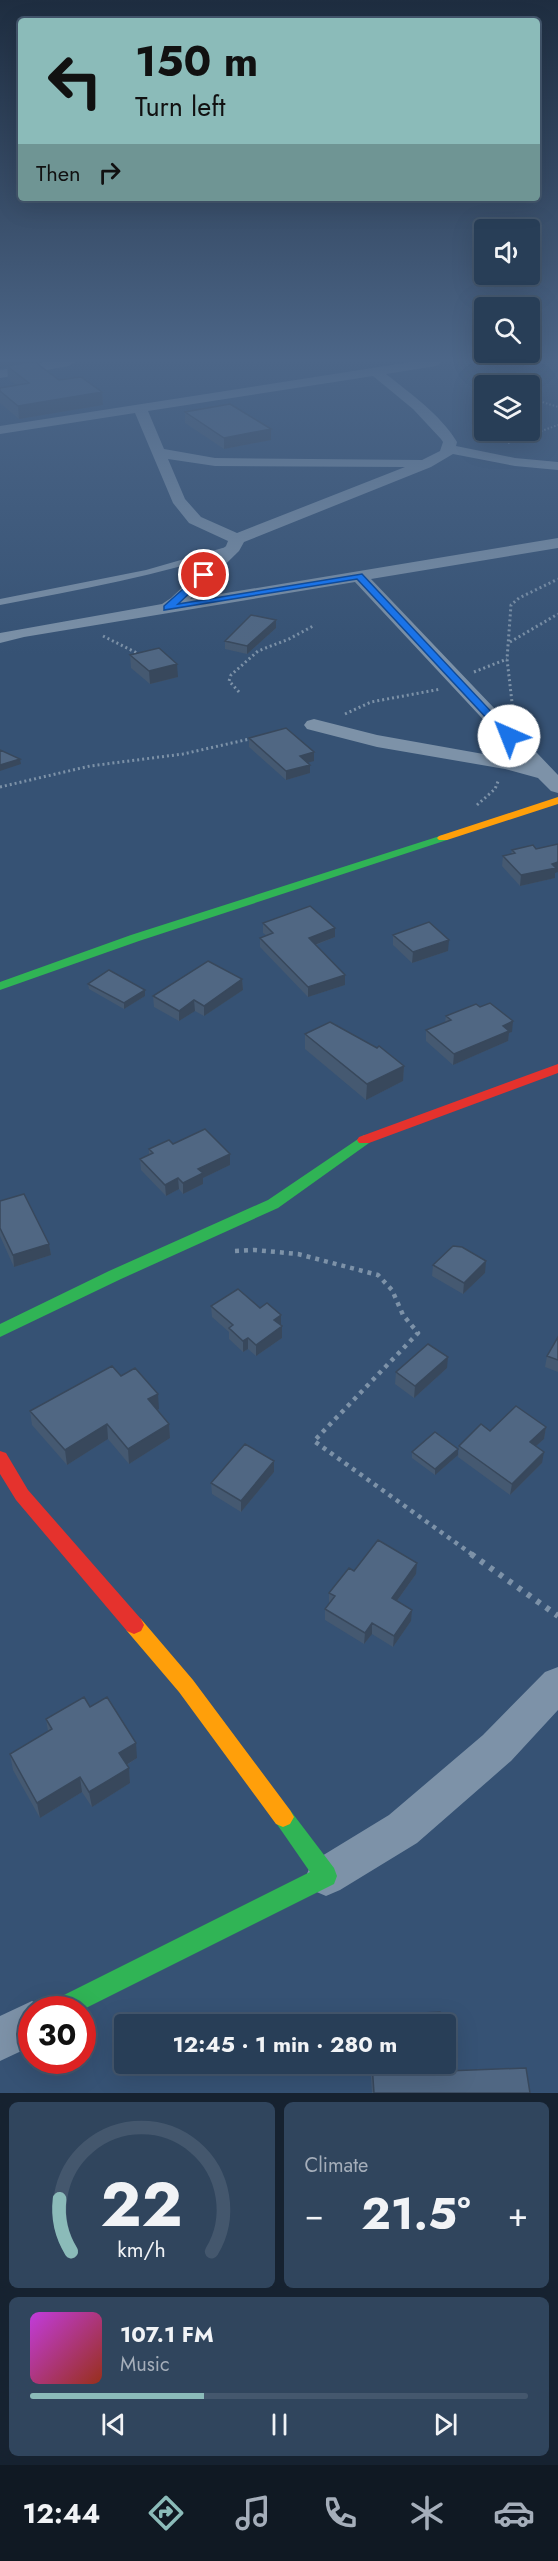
<!DOCTYPE html>
<meta charset="utf-8">
<style>
:root{--surface:#283e57;--page:#30455d;--text:#f1f3f6;--muted:#a5aeba;--line:#44576d;--accent:#8bbbb9}
body{margin:0;font-family:Jost,sans-serif;background:var(--page);color:var(--text);height:100vh;display:flex;flex-direction:column;font-size:22px;white-space:nowrap}
*{box-sizing:border-box;margin:0}
p{font-size:20px;color:var(--muted)}
.icon{flex:none;width:33px;height:33px;fill:none;stroke:currentColor;stroke-width:2;stroke-linecap:round;stroke-linejoin:round}
.map{position:relative;height:2093px;overflow:hidden}
.side{display:flex;flex-direction:column;gap:9px;padding:9px;background:#162230;flex:1}
.side>*{flex:none}
.top-card{position:absolute;left:18px;top:18px;width:522px;height:183px;border-radius:6px;box-shadow:0 6px 24px #0002,0 0 0 2px var(--line);background:#8bbbb9;color:#111;overflow:hidden}
.controls{position:absolute;left:474px;top:219px;display:grid;gap:12px}
.controls a{display:grid;place-items:center;width:66px;height:66px;border-radius:6px;background:var(--surface);box-shadow:0 6px 24px #0002,0 0 0 2px var(--line);font-size:30px}
.speed{position:absolute;left:18px;top:1996px;display:flex;gap:12px;font-size:30px;font-weight:700;text-align:center}
.speed>*{display:grid;place-content:center;width:78px;height:78px;border-radius:50%;background:var(--surface);box-shadow:0 6px 24px #0002,0 0 0 2px var(--line);line-height:1}
.speed .limit{border:9px solid #d22;background:#fff;color:#111}
.pin{position:absolute;display:grid;place-items:center;width:51px;height:51px;color:#fff;margin:-26px;border:3px solid #fff;border-radius:50%;box-shadow:0 2px 6px #0007}
.me{position:absolute;width:66px;margin:-33px;rotate:316deg;stroke-linejoin:round;filter:drop-shadow(0 0 4px #0008)}
.turn{display:flex;align-items:center;gap:21px;height:126px;padding:0 18px;font-size:27px}
.turn .icon{width:78px;height:78px;stroke-width:2.5}
.turn b{display:block;font-size:42px;line-height:51px}
.then{display:flex;align-items:center;height:57px;padding:0 18px;background:#0003;gap:12px;font-size:22px}
.big{font-size:45px;font-weight:700;line-height:1.1}
.side .widget{flex:1;display:flex;flex-direction:column;justify-content:center;gap:9px;min-width:0;padding:0 21px;border-radius:9px;background:var(--page)}
.side .dial{align-items:center;gap:0}
.dial svg{height:156px;overflow:visible;fill:none;stroke:var(--line);stroke-width:7;stroke-linecap:round;text-anchor:middle}
.dial text{fill:var(--text);stroke:none}
.song{display:flex;align-items:center;gap:18px}
.cover{width:72px;height:72px;border-radius:9px;background:linear-gradient(135deg,hsl(290 70% 55%),hsl(10 70% 35%))}
.played{height:6px;border-radius:3px;background:linear-gradient(90deg,var(--accent) 35%,var(--line) 35%)}
.keys{display:flex;justify-content:space-around;direction:ltr}
.heat{display:flex;justify-content:space-between;align-items:center;font-size:33px;direction:ltr}
.side .tiles{flex:1;display:grid;gap:9px;grid-template-columns:1fr 1fr}
.widget:last-child{grid-column:span 2}
.trip{position:absolute;left:114px;top:2014px;width:342px;height:60px;border-radius:6px;background:var(--surface);box-shadow:0 6px 24px #0002,0 0 0 2px var(--line);font-weight:700;line-height:60px;text-align:center}
.tabs{display:flex;height:96px;justify-content:space-around;align-items:center;background:#101923;color:var(--muted)}
.tabs .icon{width:42px;height:42px}
.tabs .selected{color:var(--accent)}
.tabs b{font-size:27px;color:var(--text)}
.map>svg:first-child{display:block}
.lines{fill:none;stroke-linecap:round;stroke-linejoin:round}
.path-far3{stroke:#7d92a8;stroke-width:2;stroke-dasharray:1.5 2;stroke-linecap:butt}
.path-far2{stroke:#7d92a8;stroke-width:3;stroke-dasharray:2 3;stroke-linecap:butt}
.path-far1{stroke:#7d92a8;stroke-width:4.5;stroke-dasharray:4 5;stroke-linecap:butt}
.path{stroke:#7d92a8;stroke-width:6;stroke-dasharray:4.5 7;stroke-linecap:butt}
.lane{fill:#7d92a8;fill-rule:evenodd}
.street{fill:#7d92a8;fill-rule:evenodd}
.fast{fill:#30b455;fill-rule:evenodd}
.slow{fill:#ff9f0a;fill-rule:evenodd}
.jam{fill:#e5322d;fill-rule:evenodd}
.wall{fill:#455971}
.shaded-wall{fill:#38485c}
.building{fill:#506783;stroke:#38485c;stroke-width:1.5}
.route{fill:#1a73e8;stroke:#114b97;stroke-width:1.5}
</style>
<div class="map">
<svg width="558" height="2093" viewBox="0 0 558 2093">
<rect width="100%" height="100%" fill="#365274"/>
<g class="lines">
<!-- path-far3 -->
<path class="path-far3" d="M536,400L558,407
M508,443L558,425"/>
<!-- path-far2 -->
<path class="path-far2" d="M103,636L139,654
M510,642L558,614
M474,672L507,659
M239,692L229,681L231,675L258,651L289,639L315,625
M513,711L507,659L511,605L519,598L558,579
M345,714L371,702L441,689
M0,787L90,766L183,754L254,738
M477,805L495,789L499,779"/>
<!-- path-far1 -->
<path class="path-far1" d="M235,1251L255,1250L298,1254L378,1275L392,1290L403,1315L418,1333L314,1441L473,1555"/>
<!-- path -->
<path class="path" d="M471,1554L558,1616"/>
<!-- lane -->
<path class="lane" d="M233,545L236,546V550C159,575 80,590 0,605V599L146,570Z"/>
<!-- street -->
<path class="street" d="M46,362H75L69,366L0,378V370Z
M411,362H442L436,366L386,374C411,394 440,414 457,442L456,446L515,458L558,462V470L515,466L453,454L431,467L244,542L239,551L190,599L558,538V548L371,579L558,775V793L551,791L538,778L505,769L377,747L307,729L304,725L307,721L314,719L377,735L522,761L355,582L24,637L0,643V633L162,604L171,598L226,546L228,541L189,523L173,503L135,413L0,434V426ZM373,376L413,409L441,439L443,442L440,451L422,460L215,458L164,449L148,411ZM168,459L215,466L405,467L237,533L201,517L185,499Z
M558,1667V1710L511,1761L417,1843L340,1890L326,1896L312,1890L306,1876L312,1862L389,1815L483,1735L545,1672Z
M32,2001L48,2010H32V2046L0,2061V2016Z"/>
<!-- fast -->
<path class="fast" d="M443,835L449,838L447,840L139,941L0,990V982L131,935Z
M364,1135L369,1137L371,1140L369,1143L278,1208L121,1279L0,1337V1324L109,1271L268,1200Z
M283,1807L290,1810L334,1868L337,1876L334,1884L82,2010H46L50,2002L310,1872L272,1817L276,1810Z"/>
<!-- slow -->
<path class="slow" d="M558,797V804L447,840H439L437,838L439,836Z
M134,1616L141,1619L193,1680L290,1810L294,1817L290,1824L283,1827L276,1824L179,1692L127,1631L124,1625L127,1619Z"/>
<!-- jam -->
<path class="jam" d="M558,1064V1073L369,1143H359L357,1140L359,1137Z
M0,1451L6,1453L28,1490L141,1619L144,1625L141,1631L134,1634L127,1631L16,1500L0,1474Z"/>
</g>
<!-- wall -->
<path class="wall" d="M7,366H10L102,392L103,405L19,419L0,403V388L16,385L8,379Z
M185,412L271,429V440L224,449L185,423Z
M276,620V628L247,654L225,649V641Z
M130,655L178,677L150,684L131,668Z
M249,738L314,761L308,762L310,773L286,780L249,747Z
M512,850L555,873V878L520,886L502,866L503,856L511,854Z
M263,923L335,928V937L316,945L345,975V985L308,997L260,947V938L266,935L263,933Z
M393,935L448,951L412,963L393,945Z
M242,979L243,990L204,1016L195,1011L179,1021L154,1007L153,996Z
M88,984L145,996L124,1009L89,989Z
M446,1016L512,1032L509,1033L508,1041L453,1065L426,1041V1030L445,1022Z
M305,1034L404,1066L403,1081L366,1100L305,1049Z
M173,1144L230,1154V1165L203,1178V1184L183,1194L179,1189L166,1196L141,1170L140,1159L149,1154V1149Z
M0,1201L49,1244L51,1255L14,1267L0,1236Z
M433,1265L485,1273L463,1294L432,1276Z
M211,1306L281,1325L282,1338L256,1356L248,1349L243,1352L229,1339V1332L212,1317Z
M558,1337V1372L545,1367L547,1356Z
M447,1368L414,1398L395,1384L396,1372Z
M121,1376L159,1409L157,1410L169,1424L170,1438L129,1464L108,1439L67,1465L32,1425L30,1411Z
M546,1427L544,1439L536,1446L542,1463L510,1495L458,1457L459,1446L490,1431Z
M412,1452L458,1455L435,1475L412,1458Z
M274,1461V1472L241,1512L212,1494L211,1483Z
M354,1571L416,1574L397,1601L411,1621L393,1647L372,1634L364,1644L325,1620V1609L329,1604V1593Z
M90,1707L137,1758L127,1765L129,1768L130,1783L92,1807L82,1792L40,1818L13,1770L10,1754L48,1731L46,1719Z
M370,2064H446L447,2071L530,2093H372Z"/>
<!-- shaded-wall -->
<path class="shaded-wall" d="M0,362H26L0,368Z
M102,392L103,405L19,419L18,406Z
M271,429V440L224,449V438Z
M276,620V628L247,654V646Z
M177,664L178,677L150,684L149,671Z
M314,752V761L300,765V756Z
M20,759L21,764L0,771V765Z
M310,765V773L286,780V771Z
M558,862V872L555,873V878L520,886L521,875L552,864Z
M335,928V937L309,947V938Z
M449,940L448,951L412,963L413,952Z
M345,975V985L308,997V987Z
M242,979L243,990L204,1016V1006Z
M145,990V996L124,1009V1003Z
M194,1000L195,1011L179,1021V1011Z
M513,1021L512,1032L509,1033L508,1041L453,1065L454,1054L503,1026Z
M404,1066L403,1081L366,1100L367,1084Z
M230,1154V1165L203,1178V1184L183,1194V1183L198,1169Z
M178,1178L179,1189L166,1196L165,1185Z
M49,1244L51,1255L14,1267L13,1255Z
M486,1261L485,1273L463,1294L464,1283Z
M281,1315V1326L274,1320Z
M282,1326V1338L256,1356V1345Z
M248,1338V1349L243,1352V1341Z
M448,1357L447,1368L414,1398L415,1386Z
M158,1394L159,1409L149,1414L148,1399Z
M107,1424L108,1439L67,1465L65,1450Z
M169,1424L170,1438L129,1464L128,1449Z
M546,1427L544,1439L528,1453L530,1442Z
M458,1449V1455L435,1475V1469Z
M544,1452L542,1463L510,1495L512,1484Z
M274,1461V1472L241,1512V1501Z
M417,1563L416,1574L391,1609L392,1598Z
M412,1610L411,1621L393,1647L394,1636Z
M372,1623V1634L364,1644L365,1633Z
M136,1743L137,1758L121,1768L119,1753Z
M129,1768L130,1783L92,1807L89,1792Z
M80,1777L82,1792L40,1818L37,1803Z"/>
<!-- building -->
<path class="building" d="M30,362H35L59,380L81,377L102,392L18,406L0,391V388L29,383L7,366Z
M230,404L271,429L224,438L185,412Z
M251,615L276,620L247,646L225,641Z
M159,648L177,664L149,671L130,655Z
M286,728L314,752L300,756L310,765L286,771L249,738Z
M0,750L20,759L0,765Z
M558,844V862L552,864L556,868L521,875L503,856L515,853L512,850L533,845L536,849Z
M310,906L335,928L309,938L345,975L308,987L260,938L273,933L263,923Z
M429,922L449,940L413,952L393,935Z
M208,961L242,979L204,1006L194,1000L179,1011L153,996Z
M109,970L145,990L124,1003L88,984Z
M490,1003L513,1021L503,1026L509,1031L454,1054L426,1030L451,1020L446,1016L476,1004L480,1007Z
M330,1022L377,1048L379,1046L404,1066L367,1084L305,1034Z
M205,1129L230,1154L198,1169L203,1173L183,1183L178,1178L165,1185L140,1159L153,1153L149,1149L169,1140L173,1144Z
M24,1194L49,1244L13,1255L0,1228V1201Z
M453,1246L462,1247L486,1261L464,1283L433,1265Z
M238,1289L260,1308L267,1303L281,1315L274,1320L282,1326L256,1345L248,1338L243,1341L229,1328L233,1325L211,1306Z
M558,1337V1360L547,1356Z
M428,1344L448,1357L415,1386L396,1372Z
M112,1366L121,1376L135,1368L158,1394L148,1399L169,1424L128,1449L107,1424L65,1450L30,1411Z
M516,1406L546,1427L530,1442L544,1452L512,1484L459,1446L481,1424L490,1431Z
M435,1432L458,1449L435,1469L412,1452Z
M245,1444L274,1461L241,1501L211,1483Z
M378,1540L417,1563L392,1598L412,1610L394,1636L372,1623L365,1633L325,1609L335,1596L329,1593L349,1568L354,1571Z
M84,1697L90,1707L107,1697L136,1743L119,1753L129,1768L89,1792L80,1777L37,1803L10,1754L52,1729L46,1719Z
M440,2012L442,2025H387L386,2015Z
M446,2060L447,2071L526,2068L530,2093H374L372,2064H446Z"/>
<!-- sky -->
<linearGradient id="sky" x2="0" y2="1"><stop stop-color="#1e2d40"/><stop offset="0.55" stop-color="#4c6688"/><stop offset="1" stop-color="#4c6688" stop-opacity="0"/></linearGradient>
<rect width="558" height="655" fill="url(#sky)"/>
<!-- route -->
<path class="route" d="M201,573L209,575L178,604L362,574L514,736L509,739L505,738L357,579L164,610V606Z"/>
</svg>
<div class="controls">
<a><svg class="icon" aria-label="sound" viewBox="0 0 24 24"><path d="M4 9h4l5-4v14l-5-4H4zM17 9q2 3 0 6"/></svg></a>
<a><svg class="icon" aria-label="search" viewBox="0 0 24 24"><circle cx="10" cy="10" r="6"/><path d="M15 15l6 6"/></svg></a>
<a><svg class="icon" aria-label="layers" viewBox="0 0 24 24"><path d="M12 4l9 5-9 5-9-5zM3 14l9 5 9-5"/></svg></a>
</div>
<div class="speed"><div class="limit">30</div></div>
<div class="pin" style="left:204px;top:575px;background:#d93025"><svg class="icon" aria-label="arrive" viewBox="0 0 24 24"><path d="M6 21V4h12l-3 4 3 4H6"/></svg></div>
<svg class="me" style="left:509px;top:736px" viewBox="-20 -20 40 40"><circle r="19" fill="#fff"/><path d="M0-13L10 11 0 6-10 11z" fill="#1a73e8"/></svg>
<div class="trip">12:45 · 1 min · 280 m</div>
<div class="top-card">
<div class="turn"><svg class="icon" aria-label="left" viewBox="0 0 24 24"><path d="M17 20v-9H6M10 6l-5 5 5 5"/></svg><div><b>150 m</b>Turn left</div></div>
<div class="then">Then<svg class="icon" aria-label="right" viewBox="0 0 24 24"><path d="M7 20v-9h11M14 6l5 5-5 5"/></svg></div>
</div>
</div>
<section class="side">
<div class="tiles">
<div class="widget dial"><svg viewBox="0 0 100 80">
<path d="M14 69A42 42 0 1 1 86 69"/>
<path d="M14 69A42 42 0 0 1 8 42" stroke="#8bbbb9"/>
<text x="50" y="56" font-size="32" font-weight="700">22</text>
<text x="50" y="72" font-size="11">km/h</text>
</svg></div>
<div class="widget"><p>Climate</p>
<div class="heat"><a>−</a><b class="big">21.5°</b><a>+</a></div>
</div>
<div class="widget">
<div class="song"><i class="cover"></i><div><b>107.1 FM</b><p>Music</p></div></div>
<div class="played"></div>
<div class="keys"><svg class="icon" aria-label="previous" viewBox="0 0 24 24"><path d="M18 5L8 12l10 7zM5 5v14"/></svg><svg class="icon" aria-label="pause" viewBox="0 0 24 24"><path d="M8 5v14M16 5v14"/></svg><svg class="icon" aria-label="next" viewBox="0 0 24 24"><path d="M6 5l10 7-10 7zM19 5v14"/></svg></div>
</div>
</div>
</section>
<nav class="tabs">
<b>12:44</b>
<svg class="icon selected" aria-label="directions" viewBox="0 0 24 24"><path d="M12 3l9 9-9 9-9-9zM9 14v-3h6M13 9l2 2-2 2"/></svg>
<svg class="icon" aria-label="music" viewBox="0 0 24 24"><path d="M9 18V5l10-2v13"/><circle cx="6" cy="18" r="3"/><circle cx="16" cy="16" r="3"/></svg>
<svg class="icon" aria-label="phone" viewBox="0 0 24 24"><path d="M5 4h4l2 5-3 2q2 4 5 5l2-3 5 2v4C11 20 4 13 5 4z"/></svg>
<svg class="icon" aria-label="climate" viewBox="0 0 24 24"><path d="M12 3v18M4 7l16 10M4 17L20 7"/></svg>
<svg class="icon" aria-label="car" viewBox="0 0 24 24"><path d="M5 17H2v-5l4-1 3-4h7l3 4 3 1v5h-3M9 17h6M6 11h13"/><circle cx="7" cy="17" r="2"/><circle cx="17" cy="17" r="2"/></svg>
</nav>
